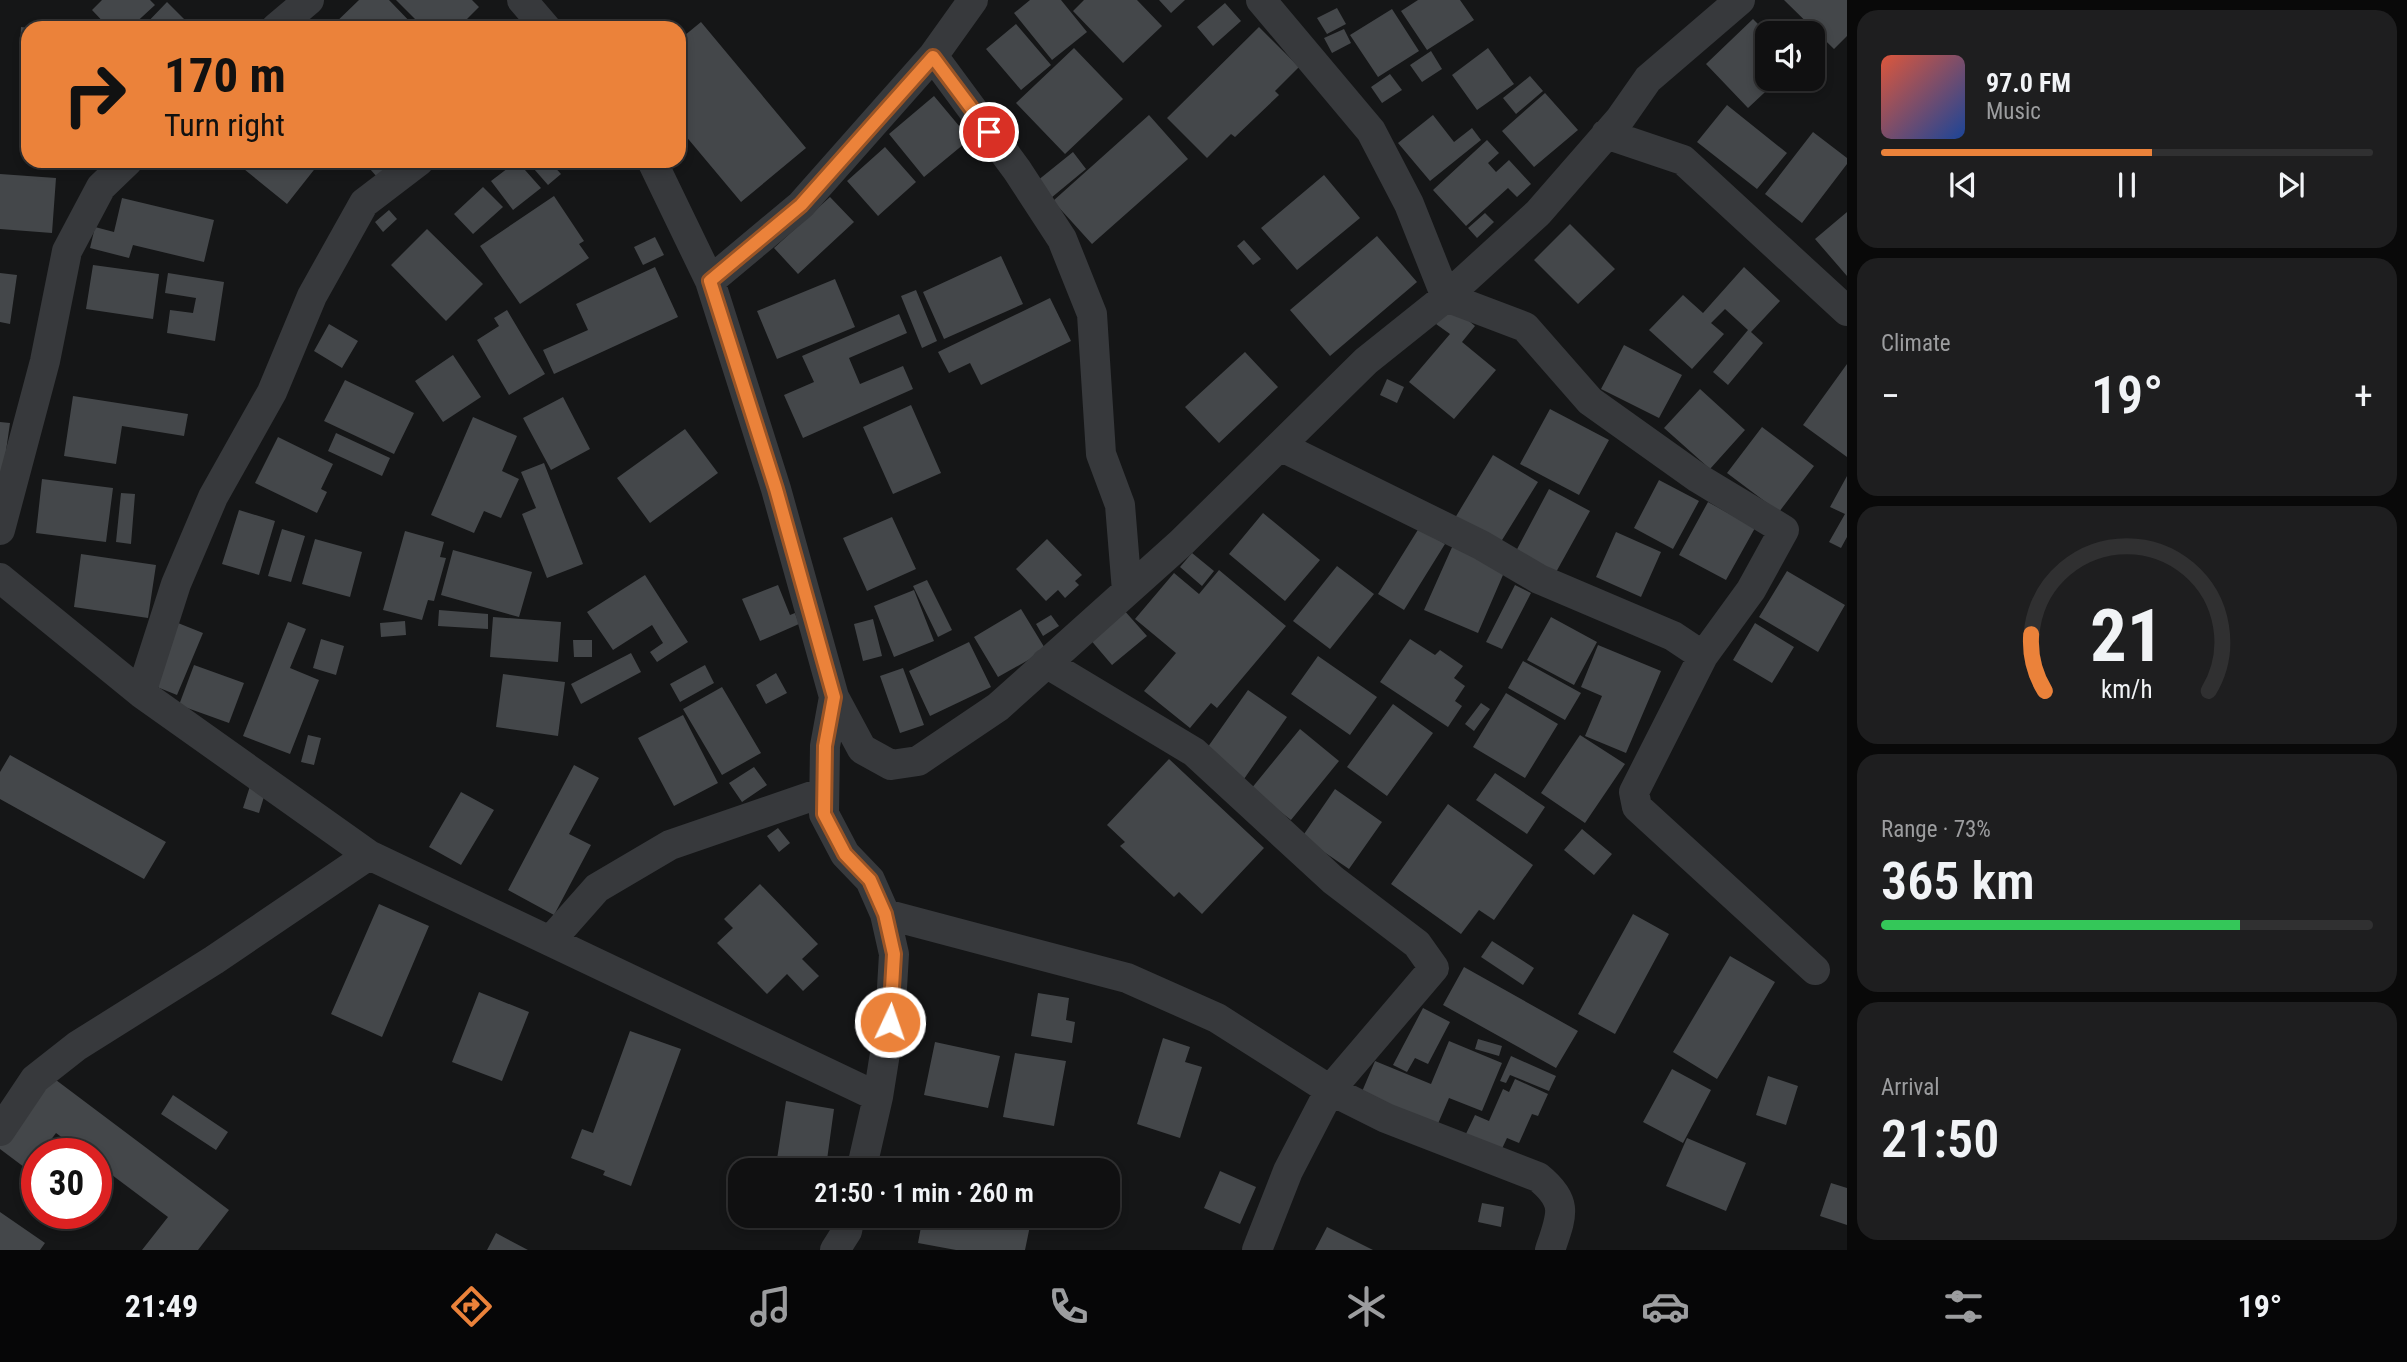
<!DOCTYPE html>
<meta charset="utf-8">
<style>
:root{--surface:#101011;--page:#1e1e1f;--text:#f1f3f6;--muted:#9c9d9f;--line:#303031;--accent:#eb823a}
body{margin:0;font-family:"Roboto Condensed",sans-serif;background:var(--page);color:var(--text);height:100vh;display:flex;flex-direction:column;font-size:26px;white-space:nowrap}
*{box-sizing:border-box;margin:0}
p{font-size:23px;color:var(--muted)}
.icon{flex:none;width:38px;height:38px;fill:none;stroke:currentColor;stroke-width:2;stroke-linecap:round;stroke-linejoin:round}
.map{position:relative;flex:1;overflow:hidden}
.drawer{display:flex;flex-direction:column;gap:10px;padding:10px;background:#090909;width:560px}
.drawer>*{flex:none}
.hud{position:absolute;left:21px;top:21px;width:665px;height:147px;border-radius:21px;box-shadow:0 4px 10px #0003,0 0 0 2px var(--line);background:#eb823a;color:#111;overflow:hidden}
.tools{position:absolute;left:1755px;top:21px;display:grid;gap:14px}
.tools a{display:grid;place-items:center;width:70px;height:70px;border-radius:14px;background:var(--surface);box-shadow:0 4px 10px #0003,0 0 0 2px var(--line);font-size:35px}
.speed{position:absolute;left:21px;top:1138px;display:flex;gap:14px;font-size:35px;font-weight:700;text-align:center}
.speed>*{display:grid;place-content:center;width:91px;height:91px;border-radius:50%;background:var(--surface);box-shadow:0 4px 10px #0003,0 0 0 2px var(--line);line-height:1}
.speed .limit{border:10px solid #d22;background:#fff;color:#111}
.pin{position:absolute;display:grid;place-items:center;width:60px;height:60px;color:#fff;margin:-30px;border:4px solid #fff;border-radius:50%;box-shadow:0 2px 7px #0007}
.me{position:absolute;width:77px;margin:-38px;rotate:3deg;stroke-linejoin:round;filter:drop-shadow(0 0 5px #0008)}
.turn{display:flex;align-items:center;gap:24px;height:147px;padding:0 28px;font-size:32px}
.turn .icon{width:91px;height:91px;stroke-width:2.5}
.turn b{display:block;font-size:49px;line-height:60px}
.big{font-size:52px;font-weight:600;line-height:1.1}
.drawer .tile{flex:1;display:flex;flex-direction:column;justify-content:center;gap:10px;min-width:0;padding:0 24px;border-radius:21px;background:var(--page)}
.drawer .dial{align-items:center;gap:0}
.dial svg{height:182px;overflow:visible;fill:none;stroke:var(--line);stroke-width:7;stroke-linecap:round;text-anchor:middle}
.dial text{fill:var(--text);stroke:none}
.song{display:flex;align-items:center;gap:21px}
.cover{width:84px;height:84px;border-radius:10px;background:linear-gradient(135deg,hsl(10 70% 55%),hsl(220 70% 35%))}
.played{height:7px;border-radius:4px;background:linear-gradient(90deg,var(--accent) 55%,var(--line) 55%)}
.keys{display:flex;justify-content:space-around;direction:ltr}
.heat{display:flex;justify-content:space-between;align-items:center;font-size:38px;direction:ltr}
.charge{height:10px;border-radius:5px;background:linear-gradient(90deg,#34c759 73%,var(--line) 0)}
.trip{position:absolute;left:728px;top:1158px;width:392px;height:70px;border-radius:21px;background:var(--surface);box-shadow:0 4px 10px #0003,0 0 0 2px var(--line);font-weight:600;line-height:70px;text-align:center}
.dock{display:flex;height:112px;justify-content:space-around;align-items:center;background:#060607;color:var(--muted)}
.dock .icon{width:49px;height:49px}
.dock .selected{color:var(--accent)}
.dock b{font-size:32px;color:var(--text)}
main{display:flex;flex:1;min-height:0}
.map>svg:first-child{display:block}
.building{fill:#44474a}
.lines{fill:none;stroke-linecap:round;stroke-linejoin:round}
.street{stroke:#37393c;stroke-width:30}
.route-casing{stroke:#995426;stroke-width:18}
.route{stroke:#eb823a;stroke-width:12}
</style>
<main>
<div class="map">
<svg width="1847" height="1250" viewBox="0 0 1847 1250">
<rect width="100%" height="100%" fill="#151617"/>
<!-- building -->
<path class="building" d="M102,0H150L155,5L130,28H109L92,10Z
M359,0H389L416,28H330Z
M396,0H472L479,7L458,28H424Z
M1030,0H1061L1087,32L1052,60L1014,13Z
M1084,0H1137L1162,26L1123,63L1073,11Z
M1159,0H1185L1171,13Z
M1418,0H1460L1474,20L1427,50L1401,11Z
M1784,0H1847V36L1834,49Z
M167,2L193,28H142Z
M1225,3L1241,21L1213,46L1197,27Z
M1337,8L1346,24L1327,34L1317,18Z
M1392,9L1419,51L1378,77L1350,35Z
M1753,19L1768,34V79H1779L1748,108L1706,64Z
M701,22L806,148L741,202L679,128V40Z
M1016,24L1051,65L1021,90L986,49Z
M21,27L28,28V73L19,72Z
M1259,27L1299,67L1275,91L1279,95L1235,137L1231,134L1207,158L1167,118Z
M1344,29L1351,43L1332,53L1324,38Z
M1074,48L1123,99L1065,154L1016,103Z
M1488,48L1514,84L1477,110L1452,75Z
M1431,51L1442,69L1422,82L1410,65Z
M1390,74L1402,90L1382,103L1371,87Z
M1530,76L1543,91L1516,114L1503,98Z
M1545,93L1578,130L1534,167L1502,131Z
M934,96L970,139L924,177L889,134Z
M1727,105L1787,153L1757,189L1697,142Z
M1149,115L1188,159L1092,244L1053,201Z
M1433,115L1454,142L1472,128L1481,140L1430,181L1398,143Z
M1813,132L1847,158V164L1802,223L1765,194Z
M1487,140L1499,153L1488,163L1496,172L1509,160L1531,184L1517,197L1508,188L1466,226L1433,190Z
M885,147L916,182L878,216L847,181Z
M1073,152L1086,169L1051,198L1037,181Z
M234,161H321L287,204Z
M363,161H395L377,177Z
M517,161L541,188L513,210L491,181Z
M527,161H549L561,174L548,185Z
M0,174L56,178L52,233L0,229Z
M1324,175L1360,218L1297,270L1261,228Z
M483,187L503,207L473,234L454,214Z
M554,196L584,241L579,244L589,258L520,304L480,246Z
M830,197L854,222L798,274L774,248Z
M122,198L214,220L204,262L133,245L129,258L90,248L95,227L114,232Z
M389,210L397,219L383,232L375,222Z
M1847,212V276L1815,239Z
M1485,213L1494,222L1477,238L1468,228Z
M1570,224L1615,269L1578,304L1534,260Z
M427,229L483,284L446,321L391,265Z
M1377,236L1417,282L1330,356L1290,310Z
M655,237L664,255L643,265L634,247Z
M1244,240L1261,259L1253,265L1237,246Z
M1001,256L1023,304L944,339L923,292Z
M93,265L159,274L153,319L86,309Z
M655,267L678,317L554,374L543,350L588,330L576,304Z
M1744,267L1780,301L1751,332L1763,343L1728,385L1713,372L1748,330L1725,309L1711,323L1724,334L1692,369L1649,330L1683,295L1703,313Z
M0,273L17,275L10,324L0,322Z
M168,273L224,282L215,341L167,333L170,310L193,313L196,298L165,293Z
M835,279L855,327L777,359L757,311Z
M916,290L937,341L922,348L901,296Z
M1050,298L1071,341L981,385L970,363L949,373L938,352Z
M1451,306L1475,326L1462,342L1496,370L1454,419L1409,382L1450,334L1436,324Z
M507,310L545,374L509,395L477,340L499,326L494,318Z
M899,314L907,333L849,358L860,384L903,366L913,389L803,438L784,395L814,382L802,356Z
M329,324L358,341L342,368L314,351Z
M1624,345L1682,375L1659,418L1601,389Z
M1245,352L1278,387L1219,443L1185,407Z
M453,355L481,397L443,422L415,381Z
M1847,364V457L1803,425Z
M1387,379L1404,387L1397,403L1380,395Z
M345,380L414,413L394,454L324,421Z
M1700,389L1745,430L1710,469L1664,428Z
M73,396L188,414L184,436L122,426L116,464L64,456Z
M563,397L590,449L551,470L523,418Z
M911,405L941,473L893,494L863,427Z
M1550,409L1609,440L1579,495L1520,464Z
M473,417L517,436L502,471L519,479L501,518L484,511L474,533L431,515Z
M0,422L10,423L3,472H0Z
M1762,427L1814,466L1779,512L1727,473Z
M685,429L718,473L650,523L617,478Z
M336,433L390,458L382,476L328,451Z
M278,437L333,464L321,489L327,492L317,513L255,483Z
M1493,455L1538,482L1499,545L1455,518Z
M544,463L583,564L547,578L522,514L536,508L521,472Z
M1847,476V537L1841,548L1829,542L1845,514L1830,507Z
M42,479L113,488L106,542L36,533Z
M1659,480L1699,501L1673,549L1634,528Z
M1549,489L1590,511L1555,574L1515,553Z
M121,493L135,494L131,544L116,542Z
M1708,502L1755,528L1726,580L1679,555Z
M239,510L275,521L259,575L222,564Z
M1263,513L1320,560L1285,601L1229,554Z
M892,517L916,569L867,591L843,538Z
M1419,528L1445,544L1404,610L1378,594Z
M282,529L305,536L291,582L268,576Z
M405,531L444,542L440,557L446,558L434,601L428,600L422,620L383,610Z
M1616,532L1661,552L1641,597L1596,577Z
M315,539L362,552L350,597L302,584Z
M1047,539L1082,575L1075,581L1079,585L1065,598L1058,590L1046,601L1016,569Z
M1453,545L1506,568L1478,633L1424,610Z
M453,550L532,572L519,617L441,595Z
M1192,553L1214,571L1202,586L1180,567Z
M81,554L156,565L148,618L74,607Z
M1337,566L1374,594L1330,649L1293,621Z
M1219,570L1286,626L1217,708L1211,703L1190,728L1144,691L1176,653L1135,619L1174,573L1199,594Z
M1787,571L1845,605L1818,652L1759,617Z
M645,575L688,642L657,662L650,652L663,643L652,625L613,650L587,612Z
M927,580L952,630L938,637L913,586Z
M778,585L790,615L795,613L799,624L760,641L742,599Z
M1515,585L1531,593L1502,649L1486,642Z
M914,590L934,641L894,657L874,606Z
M1021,609L1046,650L998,677L974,637Z
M1123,609L1147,636L1112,665L1089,638Z
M439,610L488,614V629L438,626Z
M1051,615L1059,626L1043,636L1036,624Z
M493,617L561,622L558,662L490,657Z
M1551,617L1597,642L1574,685L1527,660Z
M873,619L882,656L863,661L854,624Z
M405,621L406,635L381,637L380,623Z
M288,622L306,629L290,668L319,680L290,754L243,736Z
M178,623L203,633L177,695L152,685Z
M1755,623L1794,647L1772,683L1733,660Z
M321,639L344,646L336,675L313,668Z
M1410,639L1435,655L1440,650L1463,666L1454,678L1465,686L1455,701L1462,706L1448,727L1380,682Z
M573,640H592V657H574Z
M969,642L991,687L930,716L909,671Z
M1598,645L1661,671L1626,753L1585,736L1602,696L1581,687Z
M631,653L641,672L581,704L571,684Z
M1318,656L1377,697L1350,735L1291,694Z
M1523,661L1581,693L1565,720L1508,688Z
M194,665L244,683L229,723L179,705Z
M705,665L714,683L680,702L670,684Z
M903,668L924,725L900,733L880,676Z
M776,673L787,693L766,704L756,685Z
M503,674L565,682L558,736L496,727Z
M722,687L761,753L722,775L683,709Z
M1248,690L1287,717L1244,779L1205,751Z
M1506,693L1558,724L1525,778L1473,747Z
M1481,703L1490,709L1474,731L1465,724Z
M1393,704L1433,733L1387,796L1347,767Z
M683,715L718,783L674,806L638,738Z
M1300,729L1339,761L1291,820L1251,789Z
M308,735L321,738L314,765L301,762Z
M1580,735L1625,764L1585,823L1541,793Z
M10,755L166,842L144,879L0,799V772Z
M1169,759L1264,848L1202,914L1179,892L1174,897L1120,846L1125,842L1107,825Z
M574,765L599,778L569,834L591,845L554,915L508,890Z
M754,767L767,785L742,802L729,783Z
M1495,773L1545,807L1527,834L1476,800Z
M250,786L266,790L259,813L243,808Z
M1335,789L1382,822L1349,869L1302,837Z
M461,792L494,810L461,865L429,847Z
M1448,804L1533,865L1494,920L1479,910L1461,934L1391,884Z
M778,828L790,843L779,852L767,836Z
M1582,829L1612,854L1594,875L1564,850Z
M760,884L818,944L802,959L819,976L803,991L787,974L767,994L717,943L733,928L724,919Z
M379,904L429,926L382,1037L331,1014Z
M1633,914L1669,934L1615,1034L1578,1014Z
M1492,941L1534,968L1523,985L1481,957Z
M1730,956L1775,982L1717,1079L1673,1052Z
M1464,967L1578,1031L1556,1068L1443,1005Z
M479,992L529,1012L502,1081L452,1062Z
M1038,993L1069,998L1066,1020L1075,1022L1072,1043L1031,1036Z
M1423,1008L1450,1022L1428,1064L1415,1058L1407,1072L1393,1065Z
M630,1031L681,1049L631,1186L603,1175L605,1171L571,1158L582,1129L593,1133Z
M1163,1038L1190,1047L1185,1062L1202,1067L1180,1138L1137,1124Z
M1478,1039L1502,1046L1499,1056L1475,1049Z
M1449,1041L1502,1063L1482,1111L1449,1098L1437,1126L1361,1094L1375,1061L1431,1084Z
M935,1042L1000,1056L988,1108L924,1095Z
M1015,1053L1066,1061L1054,1126L1003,1117Z
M1511,1056L1556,1076L1549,1091L1510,1075L1506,1083L1500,1081Z
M1672,1069L1711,1090L1683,1143L1643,1122Z
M48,1074L229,1210L198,1250H142L168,1217L96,1163V1153H83L56,1133L41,1153H37L28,1170L0,1149V1138Z
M1768,1076L1798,1086L1786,1125L1756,1115Z
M1515,1079L1548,1094L1538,1116L1532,1114L1519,1143L1507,1138L1499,1155L1463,1140L1475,1115L1489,1121L1503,1089L1509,1092Z
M173,1095L228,1132L216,1150L161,1114Z
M786,1101L834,1109L826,1167L777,1159Z
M1687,1138L1746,1163L1726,1211L1666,1186Z
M1220,1171L1256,1187L1240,1224L1204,1208Z
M1831,1183L1847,1188V1225L1820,1216Z
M1482,1203L1504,1207L1501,1227L1478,1222Z
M0,1212L45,1243L40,1250H0Z
M923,1216H1032L1025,1250H956L918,1243Z
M1327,1227L1373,1250H1315Z
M496,1233L528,1250H487Z"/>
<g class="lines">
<!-- street -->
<path class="street" d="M522,0L546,28
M1261,0L1371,131L1409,204L1446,297L1525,327L1590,401L1698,478L1784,530L1751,590L1703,656
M276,28L309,0
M933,56L1017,170L1062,239L1092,314L1101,454L1120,505L1127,591
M1606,134L1683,160L1847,311
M652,161L710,281L776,489L834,697L862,749L891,765L918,761L998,707L1181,543L1366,361L1446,297L1538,213L1620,119L1648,79L1740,0
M710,281L801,205L933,56L973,0
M1280,446L1481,545L1539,579L1673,636L1703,656L1634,792L1637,807L1815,970
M0,530L45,361L67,251L101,187L128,161
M0,578L141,693L369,855L878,1097
M1046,663L1194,752L1333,880L1417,944L1434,968L1330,1090L1288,1171L1257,1250
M141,693L176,584L213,497L272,392L312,296L364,203L419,161
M834,697L825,746L824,814L845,854L870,880L885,914L894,954L890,1022L878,1097L861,1171
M885,914L1127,978L1217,1018L1330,1090L1386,1118L1538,1177C1569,1202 1562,1215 1550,1250
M551,940L597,888L670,845L824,792
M0,1131L35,1079L77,1046L214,960L369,855
M835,1250L847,1231L850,1216"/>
</g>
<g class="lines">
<defs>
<path id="route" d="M890,1022L894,954L885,914L870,880L845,854L824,814L825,746L834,697L776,489L710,281L801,205L933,57L989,132"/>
</defs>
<!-- route casing -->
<use href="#route" class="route-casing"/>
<!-- route -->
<use href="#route" class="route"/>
</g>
</svg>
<div class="tools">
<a><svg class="icon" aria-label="sound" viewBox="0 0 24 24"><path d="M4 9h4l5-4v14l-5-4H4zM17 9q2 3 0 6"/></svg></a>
</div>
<div class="speed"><div class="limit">30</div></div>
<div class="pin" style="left:989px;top:132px;background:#d93025"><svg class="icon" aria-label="arrive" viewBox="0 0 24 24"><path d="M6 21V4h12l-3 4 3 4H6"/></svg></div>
<svg class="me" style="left:890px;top:1022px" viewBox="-20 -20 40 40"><circle r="17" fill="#eb823a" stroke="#fff" stroke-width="3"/><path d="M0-11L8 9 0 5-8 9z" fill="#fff"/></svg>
<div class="trip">21:50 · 1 min · 260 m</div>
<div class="hud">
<div class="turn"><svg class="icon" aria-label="right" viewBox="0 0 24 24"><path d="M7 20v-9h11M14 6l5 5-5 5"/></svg><div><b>170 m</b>Turn right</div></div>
</div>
</div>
<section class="drawer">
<div class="tile">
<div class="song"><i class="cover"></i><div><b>97.0 FM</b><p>Music</p></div></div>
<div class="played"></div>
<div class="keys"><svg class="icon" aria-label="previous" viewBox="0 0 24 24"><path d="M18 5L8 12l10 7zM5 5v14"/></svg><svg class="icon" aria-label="pause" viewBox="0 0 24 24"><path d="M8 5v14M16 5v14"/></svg><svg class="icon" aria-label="next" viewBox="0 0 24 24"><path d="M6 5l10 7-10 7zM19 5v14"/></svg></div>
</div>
<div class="tile"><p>Climate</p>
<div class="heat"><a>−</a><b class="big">19°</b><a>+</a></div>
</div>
<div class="tile dial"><svg viewBox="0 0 100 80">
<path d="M14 69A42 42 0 1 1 86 69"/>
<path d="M14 69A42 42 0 0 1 8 44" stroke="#eb823a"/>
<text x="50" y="56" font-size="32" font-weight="700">21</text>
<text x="50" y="72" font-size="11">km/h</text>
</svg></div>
<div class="tile"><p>Range · 73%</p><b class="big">365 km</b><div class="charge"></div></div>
<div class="tile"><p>Arrival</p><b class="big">21:50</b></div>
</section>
</main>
<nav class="dock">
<b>21:49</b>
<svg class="icon selected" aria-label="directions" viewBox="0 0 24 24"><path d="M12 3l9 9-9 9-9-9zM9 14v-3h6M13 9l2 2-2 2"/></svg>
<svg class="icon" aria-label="music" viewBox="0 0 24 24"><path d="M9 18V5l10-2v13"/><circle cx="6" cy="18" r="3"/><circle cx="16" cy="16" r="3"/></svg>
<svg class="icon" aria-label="phone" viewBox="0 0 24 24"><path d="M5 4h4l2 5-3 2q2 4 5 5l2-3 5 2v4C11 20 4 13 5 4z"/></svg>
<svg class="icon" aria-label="climate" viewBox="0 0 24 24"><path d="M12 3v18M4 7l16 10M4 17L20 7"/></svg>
<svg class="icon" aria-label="car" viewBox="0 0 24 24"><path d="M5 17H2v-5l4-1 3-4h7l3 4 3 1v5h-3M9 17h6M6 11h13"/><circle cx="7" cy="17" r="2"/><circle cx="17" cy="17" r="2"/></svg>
<svg class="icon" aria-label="filters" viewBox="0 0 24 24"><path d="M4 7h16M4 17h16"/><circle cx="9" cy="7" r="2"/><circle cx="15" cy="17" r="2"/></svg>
<b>19°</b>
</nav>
